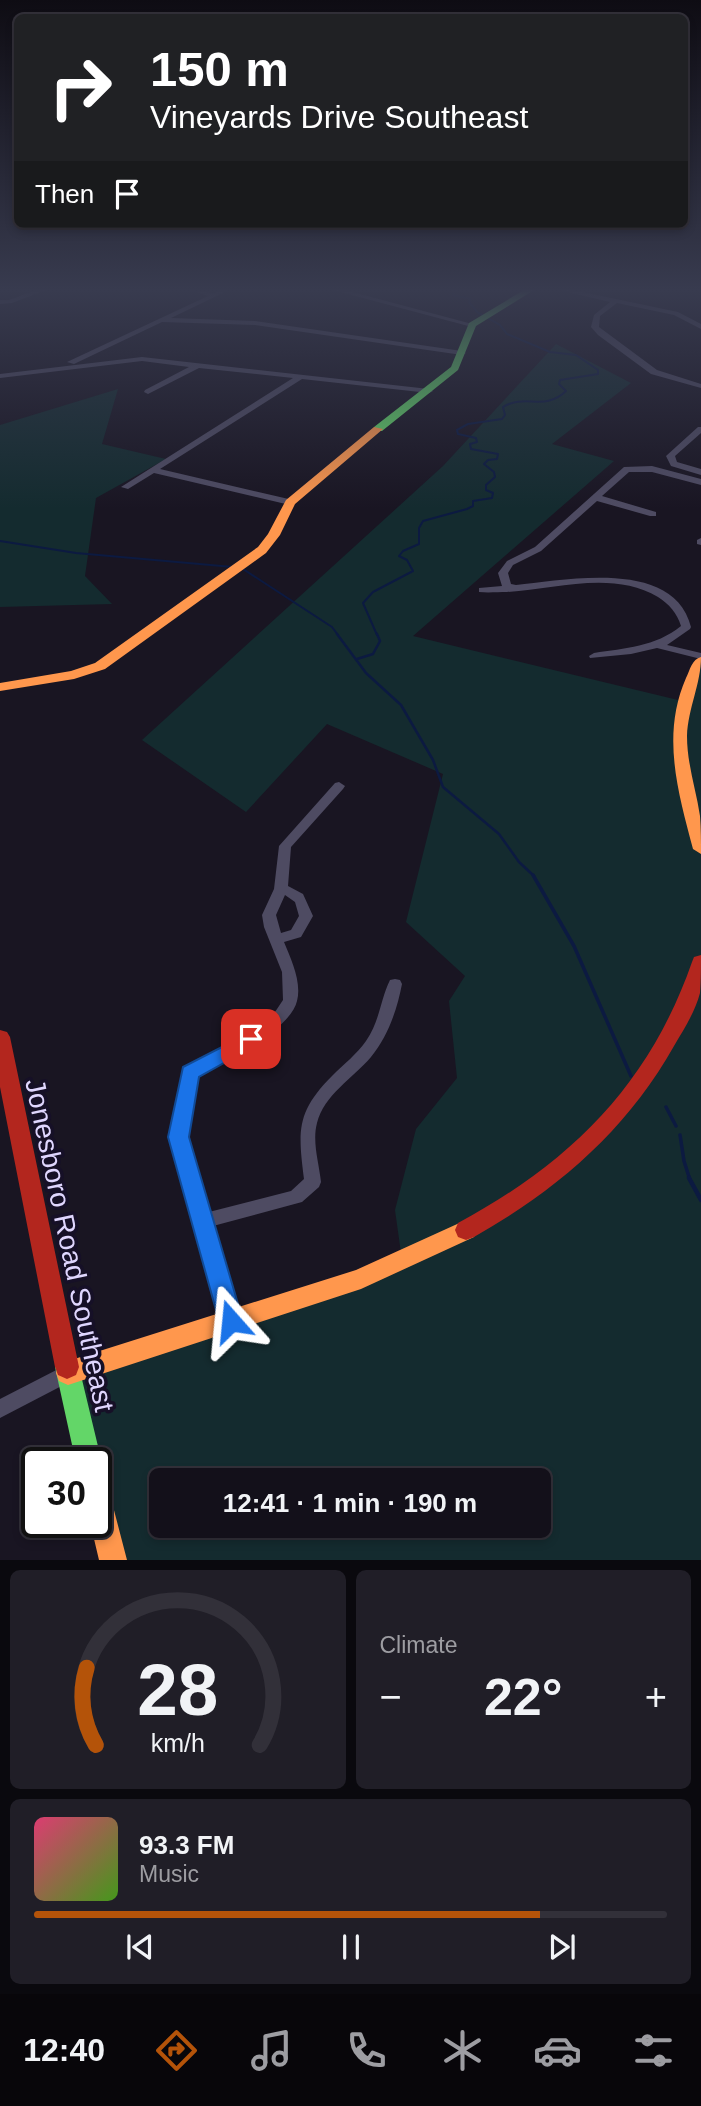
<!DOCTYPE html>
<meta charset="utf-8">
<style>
:root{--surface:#13101a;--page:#201e27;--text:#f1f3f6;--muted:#9d9da2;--line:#323039;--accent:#b45309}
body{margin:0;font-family:Helvetica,sans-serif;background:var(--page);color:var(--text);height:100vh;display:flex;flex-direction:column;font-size:26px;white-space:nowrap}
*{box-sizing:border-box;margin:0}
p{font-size:23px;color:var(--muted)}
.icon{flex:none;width:38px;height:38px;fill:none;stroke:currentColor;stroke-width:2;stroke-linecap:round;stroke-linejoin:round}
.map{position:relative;height:1560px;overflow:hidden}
.sheet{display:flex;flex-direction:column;gap:10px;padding:10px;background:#0a090e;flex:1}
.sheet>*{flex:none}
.top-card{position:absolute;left:14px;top:14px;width:674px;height:214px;border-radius:10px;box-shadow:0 4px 10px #0003,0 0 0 2px var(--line);background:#202124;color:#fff;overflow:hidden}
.speed{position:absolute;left:21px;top:1447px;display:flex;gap:14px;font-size:35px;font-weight:700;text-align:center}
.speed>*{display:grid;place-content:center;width:91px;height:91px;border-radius:50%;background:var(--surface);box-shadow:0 4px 10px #0003,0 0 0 2px var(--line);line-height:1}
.speed .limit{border:4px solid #111;border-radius:10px;background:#fff;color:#111}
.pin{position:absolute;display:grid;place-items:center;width:60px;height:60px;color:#fff;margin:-30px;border-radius:14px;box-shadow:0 4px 10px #0006}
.me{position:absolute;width:77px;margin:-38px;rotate:342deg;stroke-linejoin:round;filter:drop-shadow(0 0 5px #0008)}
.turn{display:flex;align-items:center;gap:24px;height:147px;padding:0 21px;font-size:32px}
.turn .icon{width:91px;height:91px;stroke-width:2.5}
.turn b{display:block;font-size:49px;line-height:60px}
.then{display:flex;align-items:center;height:66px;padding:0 21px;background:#0003;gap:14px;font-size:26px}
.big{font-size:52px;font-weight:700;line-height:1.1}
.sheet .tile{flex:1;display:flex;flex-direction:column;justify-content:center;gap:10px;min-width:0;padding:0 24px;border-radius:10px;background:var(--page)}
.sheet .dial{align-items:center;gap:0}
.dial svg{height:182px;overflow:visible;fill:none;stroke:var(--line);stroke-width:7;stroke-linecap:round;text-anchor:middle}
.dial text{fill:var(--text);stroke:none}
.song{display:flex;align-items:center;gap:21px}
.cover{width:84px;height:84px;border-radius:10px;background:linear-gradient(135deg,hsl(340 70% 55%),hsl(100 70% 35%))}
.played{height:7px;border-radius:4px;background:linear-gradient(90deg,var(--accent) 80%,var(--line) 80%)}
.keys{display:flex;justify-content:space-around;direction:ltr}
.heat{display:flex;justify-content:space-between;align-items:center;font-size:38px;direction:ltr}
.sheet .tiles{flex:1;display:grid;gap:10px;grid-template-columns:1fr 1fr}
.tile:last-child{grid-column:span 2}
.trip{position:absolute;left:149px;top:1468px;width:402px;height:70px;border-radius:10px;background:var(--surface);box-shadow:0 4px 10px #0003,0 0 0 2px var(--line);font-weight:700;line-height:70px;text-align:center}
.menu{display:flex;height:112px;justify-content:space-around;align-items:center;background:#08060a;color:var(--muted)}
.menu .icon{width:49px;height:49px}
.menu .selected{color:var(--accent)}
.menu b{font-size:32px;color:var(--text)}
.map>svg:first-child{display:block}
.green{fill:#142b2f;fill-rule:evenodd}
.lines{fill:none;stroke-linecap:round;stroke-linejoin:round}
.stream-far3{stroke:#0c1a41;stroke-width:2}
.stream-far2{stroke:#0c1a41;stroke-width:2.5}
.stream-far1{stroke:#0c1a41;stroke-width:3.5}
.stream{stroke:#0c1a41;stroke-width:4.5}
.street{fill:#4e4b62;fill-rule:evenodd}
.fast{fill:#63d668;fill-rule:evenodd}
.slow{fill:#ff974d;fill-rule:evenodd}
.jam{fill:#b3261e;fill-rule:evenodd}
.route{fill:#1a73e8;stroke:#114b97;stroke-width:2}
.labels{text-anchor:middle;stroke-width:7;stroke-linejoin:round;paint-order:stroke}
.near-street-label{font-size:28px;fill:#dfd6fe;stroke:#161027}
</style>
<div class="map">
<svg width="701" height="1560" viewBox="0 0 701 1560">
<rect width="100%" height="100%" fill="#191522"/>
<!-- green -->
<path class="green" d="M556,344L631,383L552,444L614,461L413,636L678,700L701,656V1560H113L96,1494V1463L67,1380L401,1253L395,1210L416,1129L457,1078L449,1001L465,976L406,922L443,774L327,724L246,812L142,740L443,466ZM161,1480H539V1526H161Z
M118,389L102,444L166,459L96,498L85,576L112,604L0,607V425Z"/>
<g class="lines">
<!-- stream-far3 -->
<path class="stream-far3" d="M0,541L76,553L233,567
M243,569L332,627L338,635
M377,635L363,603L373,592L413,571L407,560L399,556L403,551L419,544V528L423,521L467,509L473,506V501L492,498L493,493L486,490V485L495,477L494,472L484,464L488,460L497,459L498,454L471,449L470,444L477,442L476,438L458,434L457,430L468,424L502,419L505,415L503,407C526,393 544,412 566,391L559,384L560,380L598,374V370L576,355L550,352L507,334L500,325L477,312L469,302L471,299L453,295L454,290"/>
<!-- stream-far2 -->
<path class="stream-far2" d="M337,634L366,673L401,705L433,760L443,787L499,834L519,862L534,876
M357,659L373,654L380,641L377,634"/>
<!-- stream-far1 -->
<path class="stream-far1" d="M533,875L574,946L631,1076
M666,1107L676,1126
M680,1135L684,1161L690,1180"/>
<!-- stream -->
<path class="stream" d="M689,1178L701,1200"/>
<!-- street -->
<path class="street" d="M36,290H46L12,303L0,304V300H9Z
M191,290L214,293L220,290H229L171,318L255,321L462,351L466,353L462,355L255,325L162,322L74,364L67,362L208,296Z
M333,290H345L476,325L472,327Z
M559,290H573L678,312L701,324V329L674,315L617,303L600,316L599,327L657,370L701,384V388L651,374L598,335L591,327L594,315L610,302Z
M142,357L429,389L433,391L429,393L302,379L160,469L293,500L295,502L290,505L154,473L128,489L121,487L293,378L199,368L148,394L144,392L145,390L189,367L142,361L0,378V374Z
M698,427H701V433L675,456L677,462L701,469V475L671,466L666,456Z
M652,466L701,479V485L652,472H629L602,496L656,512V516H650L597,501L541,551L513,565L508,573L511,584L516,585C566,580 674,558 691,627L690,629L667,645L701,653V659L657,648L631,654L590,658L589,656L594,653C625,648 655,647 681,626C677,613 669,604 658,597C613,570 555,589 507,592C498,592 488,593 479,592V588L502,586L498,573L507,561L535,547L624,467Z
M701,538V545L697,544V540Z
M339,782L345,786L343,789L291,847L288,886L303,894L313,916L301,937L284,942C291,959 302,982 297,1001C290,1031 223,1062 197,1076L187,1137L209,1212L291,1191L304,1179C298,1131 296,1112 332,1076C344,1064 357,1054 366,1041C380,1021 380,1000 390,980L395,979L400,980L402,984C397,1010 388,1036 371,1057C353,1078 324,1095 317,1123C312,1142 319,1163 321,1182L319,1187L302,1202L213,1226L240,1321L237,1327L231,1329L225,1327L222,1321L171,1137L182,1073L184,1069L246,1035L273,1015L283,1000L282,972L264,927L262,915L274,889L279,846L335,783ZM285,895L295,902L299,916L291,930L281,933L276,915Z
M68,1364L75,1367L77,1373L75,1379L0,1418V1399Z"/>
<!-- fast -->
<path class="fast" d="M524,290H534L476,326L458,370L382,431H374V427L451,367L469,323Z
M67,1355L76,1359L79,1367L102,1463L96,1473V1463H76L55,1367L58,1359Z"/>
<!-- slow -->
<path class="slow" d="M374,427L383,429L295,504L280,535L266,553L105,669L74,679L0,691V683L71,671L95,663L258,547L268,534L286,500Z
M701,657C701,684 688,708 687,736C687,764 696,789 700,816C701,829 701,842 701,854L693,849C678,792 661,735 686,678C690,670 692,659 701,657Z
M466,1220L474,1223L477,1230L474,1237L361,1289L68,1385L59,1381L56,1373L59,1365L68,1361L356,1270Z
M96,1478L105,1482L109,1491L127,1560H99L90,1522H96Z"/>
<!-- jam -->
<path class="jam" d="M701,955C701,967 701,982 700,993C695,1012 684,1029 674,1046C627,1130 556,1191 474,1237L466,1240L458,1237L455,1230L458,1223C571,1162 649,1085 692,962L694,957Z
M0,1030L7,1032L10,1037L79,1367L76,1375L67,1379L58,1375L55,1367L0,1087Z"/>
</g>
<!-- sky -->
<linearGradient id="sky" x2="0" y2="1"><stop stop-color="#0e0c13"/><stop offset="0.57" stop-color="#383b4f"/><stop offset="1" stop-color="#383b4f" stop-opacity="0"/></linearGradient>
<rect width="701" height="509" fill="url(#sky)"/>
<!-- route -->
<path class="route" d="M251,1032L258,1034L261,1039L258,1044L199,1077L189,1137L243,1321L239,1328L231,1332L222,1328L219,1321L168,1137L183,1067Z"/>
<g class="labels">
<!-- near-street labels -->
<g class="near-street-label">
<text transform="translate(70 1245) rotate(78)" y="10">Jonesboro Road Southeast</text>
</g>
</g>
</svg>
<div class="speed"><div class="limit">30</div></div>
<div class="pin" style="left:251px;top:1039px;background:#d93025"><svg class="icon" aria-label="arrive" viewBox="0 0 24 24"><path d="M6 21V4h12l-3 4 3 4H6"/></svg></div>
<svg class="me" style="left:231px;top:1321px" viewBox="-20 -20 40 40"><path d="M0-17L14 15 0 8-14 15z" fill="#1a73e8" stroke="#fff" stroke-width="4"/></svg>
<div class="trip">12:41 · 1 min · 190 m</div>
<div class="top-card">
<div class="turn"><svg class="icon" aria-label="right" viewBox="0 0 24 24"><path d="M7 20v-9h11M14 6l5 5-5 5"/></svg><div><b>150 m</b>Vineyards Drive Southeast</div></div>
<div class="then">Then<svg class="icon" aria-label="arrive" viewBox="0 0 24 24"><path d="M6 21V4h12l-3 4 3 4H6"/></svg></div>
</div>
</div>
<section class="sheet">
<div class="tiles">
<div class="tile dial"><svg viewBox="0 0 100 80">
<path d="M14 69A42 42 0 1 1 86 69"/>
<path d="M14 69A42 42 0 0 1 10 35" stroke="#b45309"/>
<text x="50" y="56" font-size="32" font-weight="700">28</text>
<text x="50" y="72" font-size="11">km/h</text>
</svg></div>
<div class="tile"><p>Climate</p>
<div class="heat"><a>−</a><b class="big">22°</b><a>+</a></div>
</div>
<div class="tile">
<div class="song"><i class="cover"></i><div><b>93.3 FM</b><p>Music</p></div></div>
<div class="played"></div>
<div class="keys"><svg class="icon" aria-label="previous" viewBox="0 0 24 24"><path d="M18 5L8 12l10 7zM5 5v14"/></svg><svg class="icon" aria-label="pause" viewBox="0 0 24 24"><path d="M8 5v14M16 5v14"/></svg><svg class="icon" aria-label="next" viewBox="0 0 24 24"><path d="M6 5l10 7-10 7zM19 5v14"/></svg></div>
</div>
</div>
</section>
<nav class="menu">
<b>12:40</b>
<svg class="icon selected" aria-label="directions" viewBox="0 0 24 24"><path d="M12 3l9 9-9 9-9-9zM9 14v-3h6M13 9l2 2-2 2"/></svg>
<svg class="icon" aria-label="music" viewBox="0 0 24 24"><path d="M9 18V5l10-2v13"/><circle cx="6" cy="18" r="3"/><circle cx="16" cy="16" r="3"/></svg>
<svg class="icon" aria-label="phone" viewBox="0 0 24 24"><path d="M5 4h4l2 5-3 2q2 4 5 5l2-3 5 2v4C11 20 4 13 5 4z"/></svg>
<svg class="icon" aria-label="climate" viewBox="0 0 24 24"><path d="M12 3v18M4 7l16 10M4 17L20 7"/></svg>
<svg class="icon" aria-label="car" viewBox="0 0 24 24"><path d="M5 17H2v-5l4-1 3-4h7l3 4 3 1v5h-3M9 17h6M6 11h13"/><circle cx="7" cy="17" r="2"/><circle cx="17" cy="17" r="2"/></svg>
<svg class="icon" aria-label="filters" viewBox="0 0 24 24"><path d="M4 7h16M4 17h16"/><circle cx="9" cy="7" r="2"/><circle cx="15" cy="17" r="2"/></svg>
</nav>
